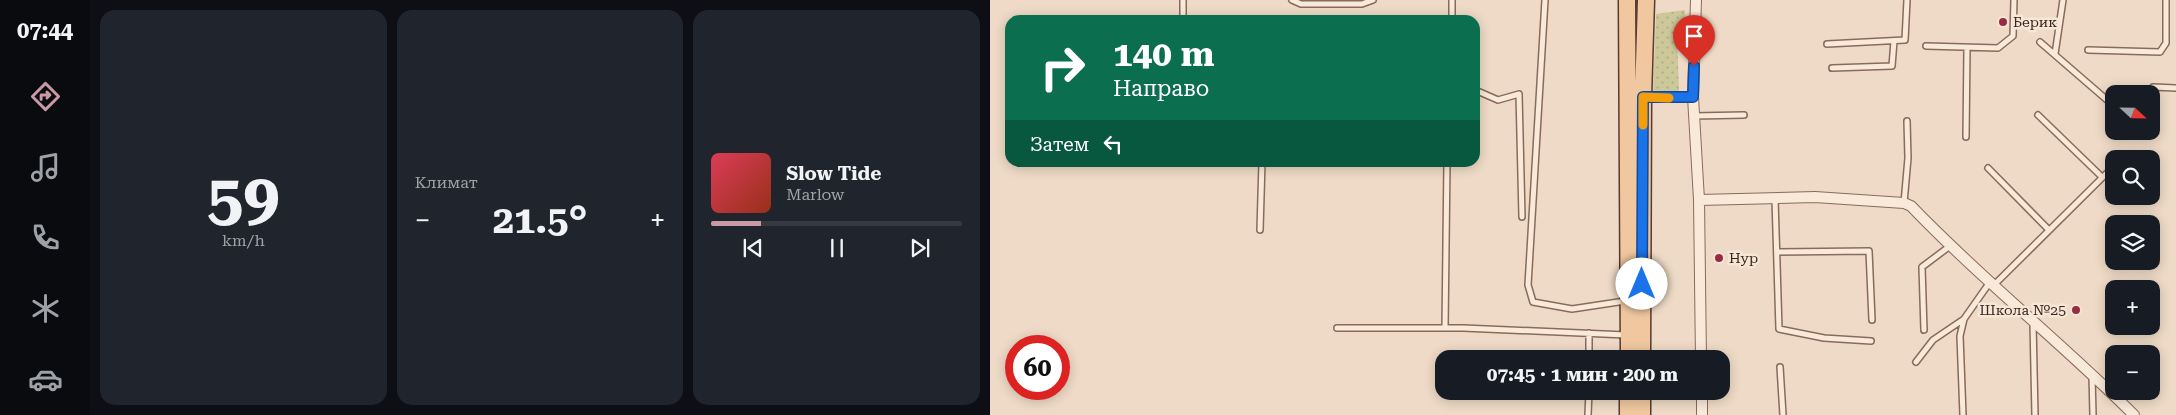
<!DOCTYPE html>
<html lang="ru">
<meta charset="utf-8">
<style>
:root{--surface:#171b24;--page:#20242c;--text:#f1f3f6;--muted:#9ea1a6;--line:#363941;--accent:#c999a5}
body{margin:0;font-family:"Roboto Serif",serif;background:var(--page);color:var(--text);height:100vh;display:flex;flex-direction:column;font-size:19px;white-space:nowrap}
*{box-sizing:border-box;margin:0}
p{font-size:16px;color:var(--muted)}
.icon{flex:none;width:28px;height:28px;fill:none;stroke:currentColor;stroke-width:2;stroke-linecap:round;stroke-linejoin:round}
.map{position:relative;flex:1;overflow:hidden}
.details{display:flex;flex-direction:column;gap:10px;padding:10px;background:#0d0f14;width:900px}
.details>*{flex:none}
.top-card{position:absolute;left:15px;top:15px;width:475px;height:152px;border-radius:15px;box-shadow:0 2px 12px #0003;background:#0b6e4f;color:#fff;overflow:hidden}
.needle{width:32px;rotate:112deg}
.buttons{position:absolute;left:1115px;top:85px;display:grid;gap:10px}
.buttons a{display:grid;place-items:center;width:55px;height:55px;border-radius:10px;background:var(--surface);box-shadow:0 2px 12px #0003;font-size:25px}
.speed{position:absolute;left:15px;top:335px;display:flex;gap:10px;font-size:25px;font-weight:700;text-align:center}
.speed>*{display:grid;place-content:center;width:65px;height:65px;border-radius:50%;background:var(--surface);box-shadow:0 2px 12px #0003;line-height:1}
.speed .limit{border:8px solid #d22;background:#fff;color:#111}
.pin{position:absolute;display:grid;place-items:center;width:42px;height:42px;color:#fff;margin:-51px -21px;border-radius:50% 50% 50% 0;rotate:-45deg;box-shadow:0 0 5px #0007}
.pin .icon{rotate:45deg}
.me{position:absolute;width:55px;margin:-28px;rotate:0deg;stroke-linejoin:round;filter:drop-shadow(0 0 4px #0008)}
.turn{display:flex;align-items:center;gap:18px;height:105px;padding:0 25px;font-size:22px}
.turn .icon{width:65px;height:65px;stroke-width:2.5}
.turn b{display:block;font-size:35px;line-height:42px}
.then{display:flex;align-items:center;height:48px;padding:0 25px;background:#0003;gap:10px;font-size:19px}
.big{font-size:38px;font-weight:700;line-height:1.1}
.details .widget{flex:1;display:flex;flex-direction:column;justify-content:center;gap:8px;min-width:0;padding:0 18px;border-radius:15px;background:var(--page)}
.details .dial{align-items:center;gap:0}
.dial b{font-size:65px;line-height:1}
.song{display:flex;align-items:center;gap:15px}
.cover{width:60px;height:60px;border-radius:8px;background:linear-gradient(135deg,hsl(350 70% 55%),hsl(10 70% 35%))}
.played{height:5px;border-radius:2px;background:linear-gradient(90deg,var(--accent) 20%,var(--line) 20%)}
.keys{display:flex;justify-content:space-around;direction:ltr}
.heat{display:flex;justify-content:space-between;align-items:center;font-size:28px;direction:ltr}
.details .tiles{flex:1;display:grid;gap:10px;grid-template-columns:repeat(3,1fr)}
.trip{position:absolute;left:445px;top:350px;width:295px;height:50px;border-radius:15px;background:var(--surface);box-shadow:0 2px 12px #0003;font-weight:700;line-height:50px;text-align:center}
main{display:flex;flex:1;min-height:0}
.dock{display:flex;flex-direction:column;width:90px;justify-content:space-around;align-items:center;background:#090b0e;color:var(--muted)}
.dock .icon{width:35px;height:35px}
.dock .selected{color:var(--accent)}
.dock b{font-size:22px;color:var(--text)}
.map>svg:first-child{display:block}
.grass{fill:url(#grass-dots)}
.lines{fill:none;stroke-linecap:round;stroke-linejoin:round}
.service-casing{stroke:#896b5c;stroke-width:8}
.minor-casing{stroke:#896b5c;stroke-width:12}
.primary-casing{stroke:#573a30;stroke-width:19}
.service{stroke:#f9e9d9;stroke-width:5}
.minor{stroke:#f9e9d9;stroke-width:10}
.primary{stroke:#f0c79f;stroke-width:16}
.route-casing{stroke:#114b97;stroke-width:12}
.route{stroke:#1a73e8;stroke-width:9}
.slow{stroke:#f59e0b;stroke-width:9}
.poi-dot{fill:#982c42;stroke:#f6e6d5;stroke-width:2}
.labels{text-anchor:middle;stroke-width:5;stroke-linejoin:round;paint-order:stroke}
.poi-label{font-size:14px;fill:#3a271f;stroke:#f6e6d5;text-anchor:start}
</style>
<main>
<nav class="dock">
<b>07:44</b>
<svg class="icon selected" aria-label="directions" viewBox="0 0 24 24"><path d="M12 3l9 9-9 9-9-9zM9 14v-3h6M13 9l2 2-2 2"/></svg>
<svg class="icon" aria-label="music" viewBox="0 0 24 24"><path d="M9 18V5l10-2v13"/><circle cx="6" cy="18" r="3"/><circle cx="16" cy="16" r="3"/></svg>
<svg class="icon" aria-label="phone" viewBox="0 0 24 24"><path d="M5 4h4l2 5-3 2q2 4 5 5l2-3 5 2v4C11 20 4 13 5 4z"/></svg>
<svg class="icon" aria-label="climate" viewBox="0 0 24 24"><path d="M12 3v18M4 7l16 10M4 17L20 7"/></svg>
<svg class="icon" aria-label="car" viewBox="0 0 24 24"><path d="M5 17H2v-5l4-1 3-4h7l3 4 3 1v5h-3M9 17h6M6 11h13"/><circle cx="7" cy="17" r="2"/><circle cx="17" cy="17" r="2"/></svg>
</nav>
<section class="details">
<div class="tiles">
<div class="widget dial"><b>59</b><p>km/h</p></div>
<div class="widget"><p>Климат</p>
<div class="heat"><a>−</a><b class="big">21.5°</b><a>+</a></div>
</div>
<div class="widget">
<div class="song"><i class="cover"></i><div><b>Slow Tide</b><p>Marlow</p></div></div>
<div class="played"></div>
<div class="keys"><svg class="icon" aria-label="previous" viewBox="0 0 24 24"><path d="M18 5L8 12l10 7zM5 5v14"/></svg><svg class="icon" aria-label="pause" viewBox="0 0 24 24"><path d="M8 5v14M16 5v14"/></svg><svg class="icon" aria-label="next" viewBox="0 0 24 24"><path d="M6 5l10 7-10 7zM19 5v14"/></svg></div>
</div>
</div>
</section>
<div class="map">
<svg width="1186" height="415" viewBox="0 0 1186 415">
<defs>
<pattern id="grass-dots" width="8" height="8" patternUnits="userSpaceOnUse" patternTransform="scale(1.25)"><rect width="8" height="8" fill="#ccc89a"/><path d="M2 2h.1M6 6h.1" fill="none" stroke="#b0ac84" stroke-width="1.8" stroke-linecap="round"/></pattern>
</defs>
<rect width="100%" height="100%" fill="#eedac6"/>
<!-- grass -->
<path class="grass" d="M695,10L694,35H687L689,92L663,93L666,14Z"/>
<g class="lines">
<defs>
<path id="service" d="M302,0L311,4H372L383,0
M462,0V20
M555,0L538,285L543,302L582,309L635,301
M193,20V0
M1050,42L1124,106
M837,44L915,40L917,0
M936,46L1008,48L1023,36L1024,0
M1098,50L1170,52L1176,43V0
M1065,54L1073,0
M842,68L902,66L904,41
M1163,87L1186,88
M485,90L508,100L529,94L532,217
M656,97H703
M1048,115L1112,177
M704,116L754,115
M976,137L977,48
M998,168L1059,230
M785,199L789,329L834,338L881,341
M914,203L918,158L917,121
M270,230L272,162
M788,252L879,251L882,320
M1005,284L1124,166
M1043,323L1045,415
M347,328H473L636,335
M455,328L457,162
M934,330L932,267L960,246
M599,359V333
M926,362L943,340L974,319L1000,282
M790,367L793,415
M1102,375L1103,415
M598,415L599,391
M973,415L970,336L974,319"/>
<path id="minor" d="M706,0L703,97L709,200L711,359
M709,200L825,197L914,203L921,206C992,280 1072,343 1144,415
M712,391V415"/>
<path id="primary" d="M637,0L639,359
M652,359L653,97L656,0
M638,415V391
M652,415V391"/>
</defs>
<!-- service casing -->
<use href="#service" class="service-casing"/>
<!-- minor casing -->
<use href="#minor" class="minor-casing"/>
<!-- primary casing -->
<use href="#primary" class="primary-casing"/>
<!-- service -->
<use href="#service" class="service"/>
<!-- minor -->
<use href="#minor" class="minor"/>
<!-- primary -->
<use href="#primary" class="primary"/>
</g>
<g class="lines">
<defs>
<path id="route" d="M652,284L653,97H703L704,66"/>
</defs>
<!-- route casing -->
<use href="#route" class="route-casing"/>
<!-- route -->
<use href="#route" class="route"/>
<!-- slow -->
<path class="slow" d="M653,125V97L679,98"/>
</g>
<!-- markers -->
<g class="poi-dot">
<circle cx="1013" cy="22" r="5"/>
<circle cx="729" cy="258" r="5"/>
<circle cx="1086" cy="310" r="5"/>
</g>
<g class="labels">
<!-- poi labels -->
<g class="poi-label">
<text x="1023" y="27">Берик</text>
<text x="739" y="263">Нур</text>
<text x="1076" y="315" text-anchor="end">Школа №25</text>
</g>
</g>
</svg>
<div class="buttons">
<a><svg class="needle" viewBox="-14 -14 28 28"><path d="M0-13l5 13h-10z" fill="#e53935"/><path d="M0 13l5-13h-10z" fill="#9ea1a6"/></svg></a>
<a><svg class="icon" aria-label="search" viewBox="0 0 24 24"><circle cx="10" cy="10" r="6"/><path d="M15 15l6 6"/></svg></a>
<a><svg class="icon" aria-label="layers" viewBox="0 0 24 24"><path d="M12 4l9 5-9 5-9-5zM3 14l9 5 9-5"/></svg></a>
<a>+</a>
<a>−</a>
</div>
<div class="speed"><div class="limit">60</div></div>
<div class="pin" style="left:704px;top:66px;background:#d93025"><svg class="icon" aria-label="arrive" viewBox="0 0 24 24"><path d="M6 21V4h12l-3 4 3 4H6"/></svg></div>
<svg class="me" style="left:652px;top:284px" viewBox="-20 -20 40 40"><circle r="19" fill="#fff"/><path d="M0-13L10 11 0 6-10 11z" fill="#1a73e8"/></svg>
<div class="trip">07:45 · 1 мин · 200 m</div>
<div class="top-card">
<div class="turn"><svg class="icon" aria-label="right" viewBox="0 0 24 24"><path d="M7 20v-9h11M14 6l5 5-5 5"/></svg><div><b>140 m</b>Направо</div></div>
<div class="then">Затем<svg class="icon" aria-label="left" viewBox="0 0 24 24"><path d="M17 20v-9H6M10 6l-5 5 5 5"/></svg></div>
</div>
</div>
</main>
